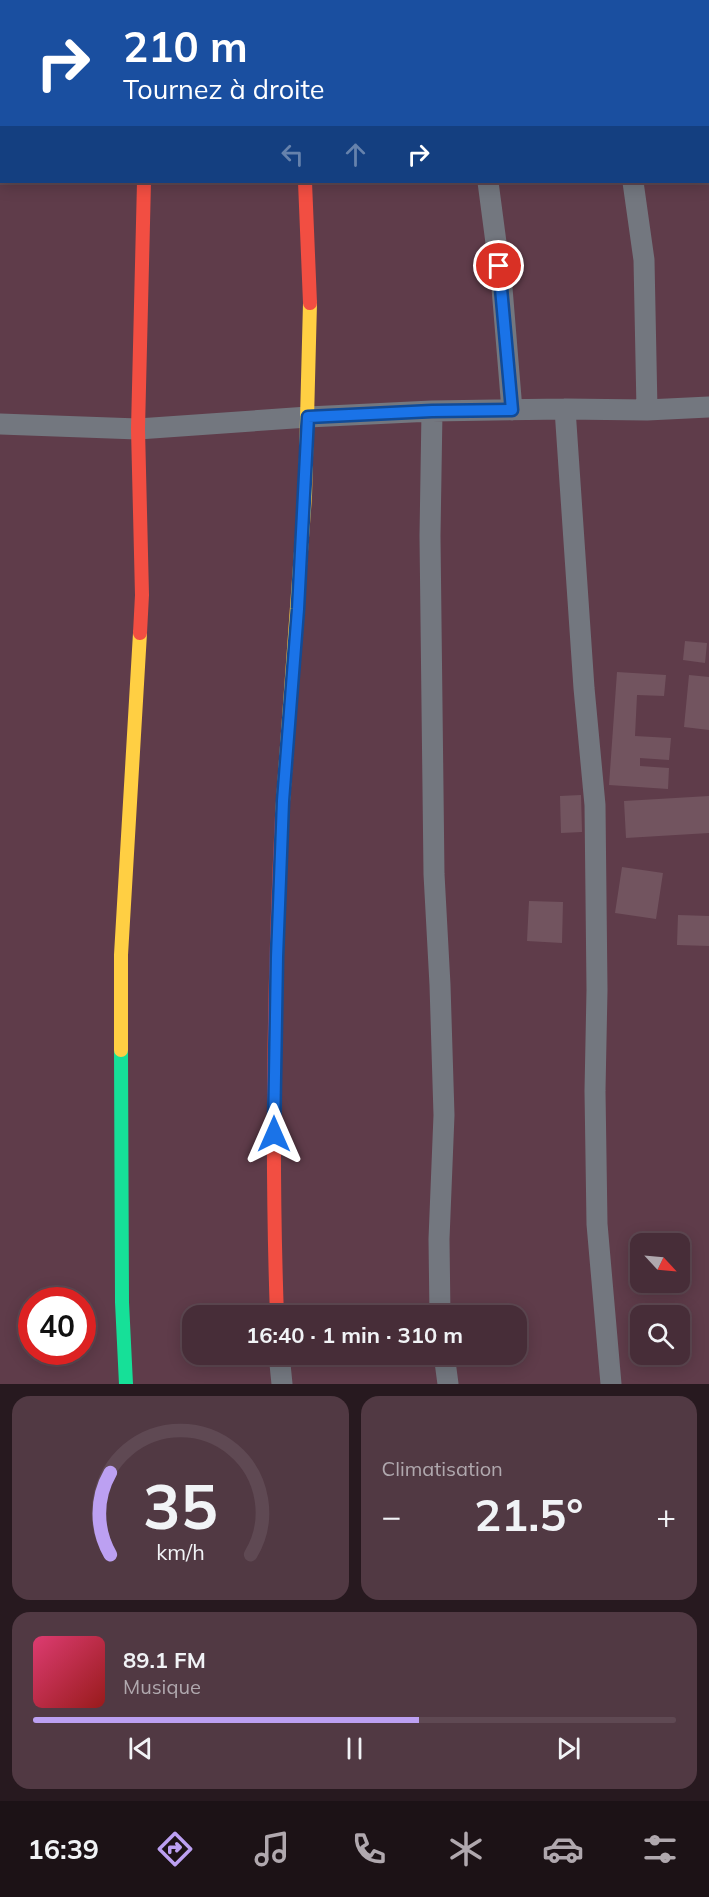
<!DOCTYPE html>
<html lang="fr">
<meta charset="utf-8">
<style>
:root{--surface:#472d38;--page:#513943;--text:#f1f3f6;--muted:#b0a8ae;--line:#5f4953;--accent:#bca0f2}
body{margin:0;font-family:Mulish,sans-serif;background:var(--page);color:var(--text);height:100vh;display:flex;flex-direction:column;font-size:22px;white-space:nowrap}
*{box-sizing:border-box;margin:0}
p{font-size:20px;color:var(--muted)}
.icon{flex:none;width:33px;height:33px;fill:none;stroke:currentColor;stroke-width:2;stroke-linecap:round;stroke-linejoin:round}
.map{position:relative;height:1384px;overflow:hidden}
.drawer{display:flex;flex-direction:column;gap:12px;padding:12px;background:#27191f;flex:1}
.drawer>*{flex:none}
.guide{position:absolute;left:0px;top:0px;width:710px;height:183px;box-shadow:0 3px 15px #0003,0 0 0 2px var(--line);background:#1a4fa0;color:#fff;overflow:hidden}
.needle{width:39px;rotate:116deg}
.controls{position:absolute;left:630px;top:1233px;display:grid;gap:12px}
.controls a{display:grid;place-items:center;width:60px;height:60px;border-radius:12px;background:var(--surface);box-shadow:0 3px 15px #0003,0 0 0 2px var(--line);font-size:30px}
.speed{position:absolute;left:18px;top:1287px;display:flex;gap:12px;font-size:30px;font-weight:700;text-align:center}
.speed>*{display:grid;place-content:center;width:78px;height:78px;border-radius:50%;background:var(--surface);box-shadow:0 3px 15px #0003,0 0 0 2px var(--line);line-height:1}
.speed .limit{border:9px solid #d22;background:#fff;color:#111}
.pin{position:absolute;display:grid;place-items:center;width:51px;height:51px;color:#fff;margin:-26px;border:3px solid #fff;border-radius:50%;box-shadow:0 2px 6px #0007}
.me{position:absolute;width:66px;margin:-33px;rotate:0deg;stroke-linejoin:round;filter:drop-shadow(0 0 4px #0008)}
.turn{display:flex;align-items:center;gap:21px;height:126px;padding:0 24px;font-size:27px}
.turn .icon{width:78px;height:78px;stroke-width:2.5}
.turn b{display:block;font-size:42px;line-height:51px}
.lanes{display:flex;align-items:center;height:57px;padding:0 24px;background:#0003;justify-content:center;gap:30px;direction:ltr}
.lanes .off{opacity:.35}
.big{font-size:45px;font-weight:700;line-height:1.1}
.drawer .tile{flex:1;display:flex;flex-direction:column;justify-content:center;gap:9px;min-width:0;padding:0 21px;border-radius:18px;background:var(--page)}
.drawer .dial{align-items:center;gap:0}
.dial svg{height:156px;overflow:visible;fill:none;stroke:var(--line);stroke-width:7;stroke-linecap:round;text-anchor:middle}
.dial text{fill:var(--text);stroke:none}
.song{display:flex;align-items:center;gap:18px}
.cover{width:72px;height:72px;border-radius:9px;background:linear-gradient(135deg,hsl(340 70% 55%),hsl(0 70% 35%))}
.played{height:6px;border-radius:3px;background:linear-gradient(90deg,var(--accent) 60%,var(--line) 60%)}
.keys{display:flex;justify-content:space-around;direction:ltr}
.heat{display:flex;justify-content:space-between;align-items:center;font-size:33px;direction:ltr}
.drawer .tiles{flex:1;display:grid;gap:12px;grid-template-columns:1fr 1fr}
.tile:last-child{grid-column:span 2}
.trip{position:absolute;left:182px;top:1305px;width:345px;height:60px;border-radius:18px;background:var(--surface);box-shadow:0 3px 15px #0003,0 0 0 2px var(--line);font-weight:700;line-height:60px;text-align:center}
.tabs{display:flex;height:96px;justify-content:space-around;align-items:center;background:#1c1216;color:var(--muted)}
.tabs .icon{width:42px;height:42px}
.tabs .on{color:var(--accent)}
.tabs b{font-size:27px;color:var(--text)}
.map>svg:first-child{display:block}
.building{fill:#72545f}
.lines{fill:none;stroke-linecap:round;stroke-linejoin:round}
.street{stroke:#73777f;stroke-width:21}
.fast{stroke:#16e098;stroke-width:14}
.slow{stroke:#ffcf43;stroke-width:14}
.jam{stroke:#f24e42;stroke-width:14}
.route-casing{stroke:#114b97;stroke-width:15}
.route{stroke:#1a73e8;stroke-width:10}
</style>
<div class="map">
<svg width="709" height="1384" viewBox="0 0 709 1384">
<rect width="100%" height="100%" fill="#5f3c4a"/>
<!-- building -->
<path class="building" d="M685,641L707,643L705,663L683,660Z
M617,672L666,675L664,696L637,695L635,736L671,738L669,760L640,758V766L669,768L668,789L609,785Z
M689,675L709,677V730L684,727Z
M581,795L582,832L561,833L560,796Z
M709,796V833L626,838L624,801Z
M622,867L663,873L656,919L615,913Z
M529,901L563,902L562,943L527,941Z
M678,915L709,916V946L677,945Z"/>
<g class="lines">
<!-- street -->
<path class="street" d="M294,0V2
M449,0L450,2
M609,0V2
M697,0V2
M148,2V0
M0,20L2,8
M708,57L709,61
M488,182L502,288L512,410
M633,182L644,260L647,410
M565,409L584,688L595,805L597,990L595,1091L597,1224L611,1384
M432,411L430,536L434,874L440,985L444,1115L439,1239L440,1316
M0,424L138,429L308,417L432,411L565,409L647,410L709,407
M279,1354L282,1384
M444,1354L448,1384"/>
<!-- fast -->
<path class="fast" d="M121,1050L122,1302L126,1384"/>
<!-- slow -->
<path class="slow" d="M282,815L305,496L310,303
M121,1050V955L140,633"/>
<!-- jam -->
<path class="jam" d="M305,182L310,303
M140,633L142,595L138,429L144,182
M277,1316C271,1149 274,982 282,815"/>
</g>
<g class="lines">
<defs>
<path id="route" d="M274,1134L277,957L283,801L298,609L308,417L432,411L512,410L499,266"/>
</defs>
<!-- route casing -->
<use href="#route" class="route-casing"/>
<!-- route -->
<use href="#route" class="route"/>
</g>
</svg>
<div class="controls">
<a><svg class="needle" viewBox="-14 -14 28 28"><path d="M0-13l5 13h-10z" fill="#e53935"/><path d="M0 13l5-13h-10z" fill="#b0a8ae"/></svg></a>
<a><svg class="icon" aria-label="search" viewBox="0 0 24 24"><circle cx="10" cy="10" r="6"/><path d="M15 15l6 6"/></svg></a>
</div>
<div class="speed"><div class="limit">40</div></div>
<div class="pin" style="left:499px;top:266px;background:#d93025"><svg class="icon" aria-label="arrive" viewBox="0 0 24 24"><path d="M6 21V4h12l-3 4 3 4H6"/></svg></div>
<svg class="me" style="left:274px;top:1134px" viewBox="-20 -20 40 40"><path d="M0-17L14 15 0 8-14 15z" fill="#1a73e8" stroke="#fff" stroke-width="4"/></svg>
<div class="trip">16:40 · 1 min · 310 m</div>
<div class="guide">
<div class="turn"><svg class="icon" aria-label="right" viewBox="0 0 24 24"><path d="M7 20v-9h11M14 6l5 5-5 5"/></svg><div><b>210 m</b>Tournez à droite</div></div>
<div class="lanes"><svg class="icon off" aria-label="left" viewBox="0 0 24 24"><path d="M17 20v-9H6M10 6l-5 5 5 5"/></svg><svg class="icon off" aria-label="ahead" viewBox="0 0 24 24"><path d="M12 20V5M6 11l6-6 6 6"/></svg><svg class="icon" aria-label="right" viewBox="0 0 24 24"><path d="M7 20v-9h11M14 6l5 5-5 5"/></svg></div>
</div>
</div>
<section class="drawer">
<div class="tiles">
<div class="tile dial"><svg viewBox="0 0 100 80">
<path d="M14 69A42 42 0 1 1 86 69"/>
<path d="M14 69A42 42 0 0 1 14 27" stroke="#bca0f2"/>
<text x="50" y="56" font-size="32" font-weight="700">35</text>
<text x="50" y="72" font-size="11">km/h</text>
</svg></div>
<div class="tile"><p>Climatisation</p>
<div class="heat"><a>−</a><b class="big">21.5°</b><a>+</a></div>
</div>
<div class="tile">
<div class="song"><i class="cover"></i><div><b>89.1 FM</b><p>Musique</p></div></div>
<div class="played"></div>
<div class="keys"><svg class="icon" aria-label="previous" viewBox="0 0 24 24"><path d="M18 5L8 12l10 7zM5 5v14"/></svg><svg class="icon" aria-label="pause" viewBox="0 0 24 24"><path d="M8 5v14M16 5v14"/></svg><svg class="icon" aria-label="next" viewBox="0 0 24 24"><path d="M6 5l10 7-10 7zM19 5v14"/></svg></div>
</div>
</div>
</section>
<nav class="tabs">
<b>16:39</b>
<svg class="icon on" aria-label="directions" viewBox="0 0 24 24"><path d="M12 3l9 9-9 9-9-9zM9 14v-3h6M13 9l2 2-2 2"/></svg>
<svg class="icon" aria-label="music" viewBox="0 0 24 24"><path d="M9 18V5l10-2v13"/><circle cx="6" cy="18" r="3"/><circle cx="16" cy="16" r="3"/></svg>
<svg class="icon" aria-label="phone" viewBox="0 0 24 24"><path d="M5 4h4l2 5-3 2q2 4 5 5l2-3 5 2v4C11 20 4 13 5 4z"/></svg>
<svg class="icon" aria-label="climate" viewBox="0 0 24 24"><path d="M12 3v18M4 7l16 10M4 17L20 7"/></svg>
<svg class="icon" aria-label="car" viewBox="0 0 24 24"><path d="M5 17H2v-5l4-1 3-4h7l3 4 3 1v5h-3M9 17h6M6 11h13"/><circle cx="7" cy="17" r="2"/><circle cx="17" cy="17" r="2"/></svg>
<svg class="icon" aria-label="filters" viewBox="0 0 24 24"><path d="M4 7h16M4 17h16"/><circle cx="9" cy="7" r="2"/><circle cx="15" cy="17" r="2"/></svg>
</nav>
